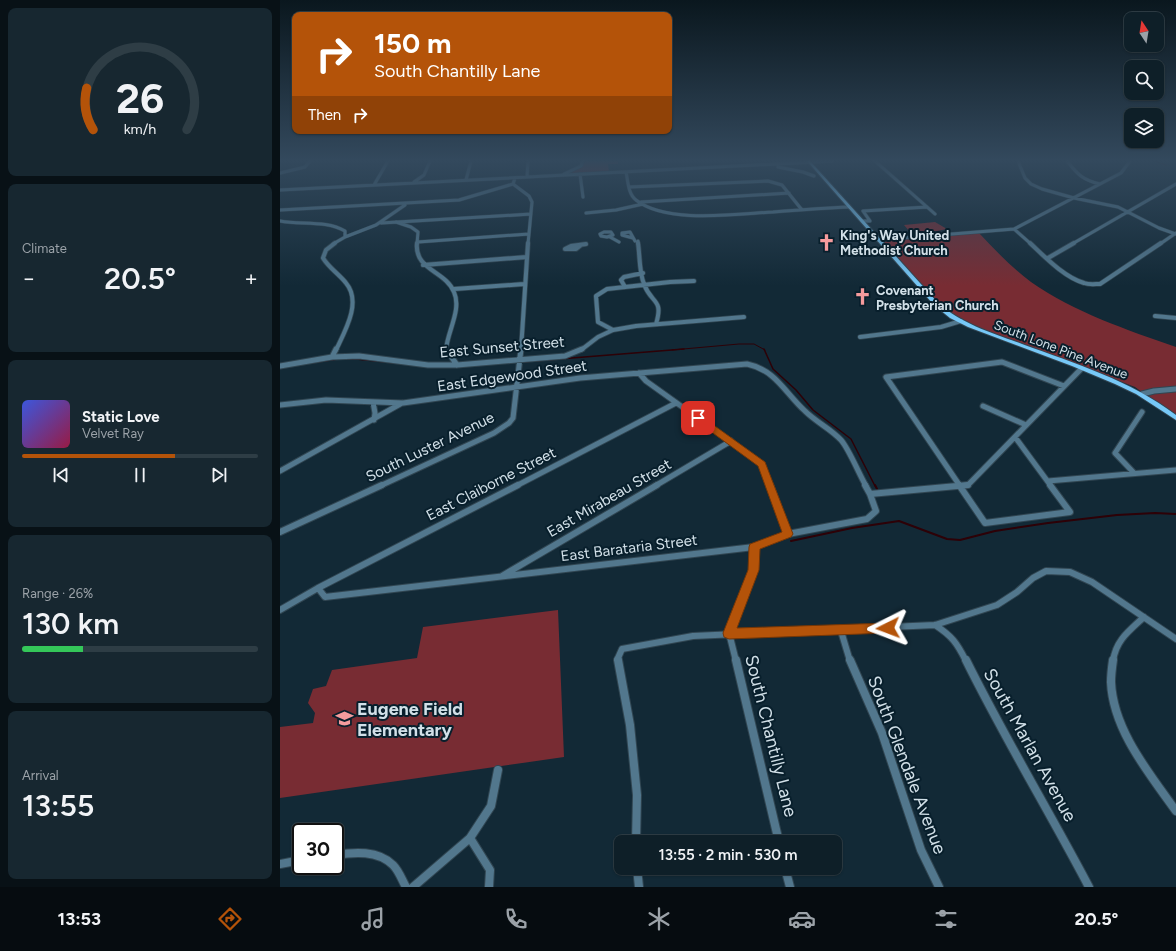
<!DOCTYPE html>
<meta charset="utf-8">
<style>
:root{--surface:#0e1f28;--page:#172730;--text:#f1f3f6;--muted:#9ba2a8;--line:#2e3d45;--accent:#b45309}
body{margin:0;font-family:Figtree,sans-serif;background:var(--page);color:var(--text);height:100vh;display:flex;flex-direction:column;font-size:15px;white-space:nowrap}
*{box-sizing:border-box;margin:0}
p{font-size:13px;color:var(--muted)}
.icon{flex:none;width:22px;height:22px;fill:none;stroke:currentColor;stroke-width:2;stroke-linecap:round;stroke-linejoin:round}
.map{position:relative;flex:1;overflow:hidden}
.side{display:flex;flex-direction:column;gap:8px;padding:8px;background:#081116;width:280px}
.side>*{flex:none}
.top-card{position:absolute;left:12px;top:12px;width:380px;height:122px;border-radius:8px;box-shadow:0 1px 3px #0004,0 0 0 1px var(--line);background:#b45309;color:#fff;overflow:hidden}
.needle{width:26px;rotate:348deg}
.buttons{position:absolute;left:844px;top:12px;display:grid;gap:8px}
.buttons a{display:grid;place-items:center;width:40px;height:40px;border-radius:8px;background:var(--surface);box-shadow:0 1px 3px #0004,0 0 0 1px var(--line);font-size:20px}
.speed{position:absolute;left:12px;top:823px;display:flex;gap:8px;font-size:20px;font-weight:700;text-align:center}
.speed>*{display:grid;place-content:center;width:52px;height:52px;border-radius:50%;background:var(--surface);box-shadow:0 1px 3px #0004,0 0 0 1px var(--line);line-height:1}
.speed .limit{border:2px solid #111;border-radius:6px;background:#fff;color:#111}
.pin{position:absolute;display:grid;place-items:center;width:34px;height:34px;color:#fff;margin:-17px;border-radius:8px;box-shadow:0 2px 6px #0006}
.me{position:absolute;width:44px;margin:-22px;rotate:267deg;stroke-linejoin:round;filter:drop-shadow(0 0 3px #0008)}
.turn{display:flex;align-items:center;gap:14px;height:84px;padding:0 16px;font-size:18px}
.turn .icon{width:52px;height:52px;stroke-width:2.5}
.turn b{display:block;font-size:28px;line-height:34px}
.then{display:flex;align-items:center;height:38px;padding:0 16px;background:#0003;gap:8px;font-size:15px}
.big{font-size:30px;font-weight:600;line-height:1.1}
.side .card{flex:1;display:flex;flex-direction:column;justify-content:center;gap:6px;min-width:0;padding:0 14px;border-radius:8px;background:var(--page)}
.side .dial{align-items:center;gap:0}
.dial svg{height:104px;overflow:visible;fill:none;stroke:var(--line);stroke-width:7;stroke-linecap:round;text-anchor:middle}
.dial text{fill:var(--text);stroke:none}
.song{display:flex;align-items:center;gap:12px}
.cover{width:48px;height:48px;border-radius:6px;background:linear-gradient(135deg,hsl(230 70% 55%),hsl(340 70% 35%))}
.played{height:4px;border-radius:2px;background:linear-gradient(90deg,var(--accent) 65%,var(--line) 65%)}
.keys{display:flex;justify-content:space-around;direction:ltr}
.heat{display:flex;justify-content:space-between;align-items:center;font-size:22px;direction:ltr}
.charge{height:6px;border-radius:3px;background:linear-gradient(90deg,#34c759 26%,var(--line) 0)}
.trip{position:absolute;left:334px;top:835px;width:228px;height:40px;border-radius:8px;background:var(--surface);box-shadow:0 1px 3px #0004,0 0 0 1px var(--line);font-weight:600;line-height:40px;text-align:center}
.tabs{display:flex;height:64px;justify-content:space-around;align-items:center;background:#060c10;color:var(--muted)}
.tabs .icon{width:28px;height:28px}
.tabs .on{color:var(--accent)}
.tabs b{font-size:18px;color:var(--text)}
main{display:flex;flex:1;min-height:0}
.map>svg:first-child{display:block}
.green{fill:#782c33}
.lines{fill:none;stroke-linecap:round;stroke-linejoin:round}
.stream-far2{stroke:#2d0107;stroke-width:1}
.stream-far1{stroke:#2d0107;stroke-width:1.5}
.stream{stroke:#2d0107;stroke-width:2}
.minor-far4-casing{stroke:#314652;stroke-width:4}
.minor-far3-casing{stroke:#314652;stroke-width:5.5}
.minor-far2-casing{stroke:#314652;stroke-width:7}
.minor-far1-casing{stroke:#314652;stroke-width:8}
.minor-casing{stroke:#314652;stroke-width:10}
.major-casing{stroke:#314652;stroke-width:2}
.minor-far4{stroke:#52778d;stroke-width:3}
.minor-far3{stroke:#52778d;stroke-width:4}
.minor-far2{stroke:#52778d;stroke-width:5}
.minor-far1{stroke:#52778d;stroke-width:6}
.minor{stroke:#52778d;stroke-width:8}
.major{fill:#77c8f7;fill-rule:evenodd}
.route{fill:#b45309;stroke:#753606}
.labels{text-anchor:middle;stroke-width:4;stroke-linejoin:round;paint-order:stroke}
.far-poi-label{font-size:13px;font-weight:bold;fill:#d2e0e8;stroke:#081f2c;text-anchor:start}
.far-street-label{font-size:13px;fill:#d2e0e8;stroke:#081f2c}
.street-label{font-size:15px;fill:#d2e0e8;stroke:#081f2c}
.near-poi-label{font-size:18px;font-weight:bold;fill:#d2e0e8;stroke:#081f2c;text-anchor:start}
.near-street-label{font-size:18px;fill:#d2e0e8;stroke:#081f2c}
</style>
<main>
<section class="side">
<div class="card dial"><svg viewBox="0 0 100 80">
<path d="M14 69A42 42 0 1 1 86 69"/>
<path d="M14 69A42 42 0 0 1 9 37" stroke="#b45309"/>
<text x="50" y="56" font-size="32" font-weight="700">26</text>
<text x="50" y="72" font-size="11">km/h</text>
</svg></div>
<div class="card"><p>Climate</p>
<div class="heat"><a>−</a><b class="big">20.5°</b><a>+</a></div>
</div>
<div class="card">
<div class="song"><i class="cover"></i><div><b>Static Love</b><p>Velvet Ray</p></div></div>
<div class="played"></div>
<div class="keys"><svg class="icon" aria-label="previous" viewBox="0 0 24 24"><path d="M18 5L8 12l10 7zM5 5v14"/></svg><svg class="icon" aria-label="pause" viewBox="0 0 24 24"><path d="M8 5v14M16 5v14"/></svg><svg class="icon" aria-label="next" viewBox="0 0 24 24"><path d="M6 5l10 7-10 7zM19 5v14"/></svg></div>
</div>
<div class="card"><p>Range · 26%</p><b class="big">130 km</b><div class="charge"></div></div>
<div class="card"><p>Arrival</p><b class="big">13:55</b></div>
</section>
<div class="map">
<svg width="896" height="887" viewBox="0 0 896 887">
<rect width="100%" height="100%" fill="#122936"/>
<!-- green -->
<path class="green" d="M305,161H338V164H328L329,172L286,174L302,166Z
M655,222L667,229L657,231L630,232L624,225Z
M699,233C715,250 732,268 751,282C794,312 847,330 896,347V417L855,387L704,330L673,315L655,300L604,243L607,240Z
M278,610L284,757L0,798V727L33,723L35,713L28,703L33,689L46,686L52,670L137,658L143,627Z"/>
<g class="lines">
<!-- stream-far2 -->
<path class="stream-far2" d="M874,161L886,165
M392,350L459,344H474L485,350"/>
<!-- stream-far1 -->
<path class="stream-far1" d="M484,349L493,369L516,390L533,410L571,439L595,486
M242,362L404,349
M31,363L58,359H76L154,367"/>
<!-- stream -->
<path class="stream" d="M595,485L597,489
M511,541L572,528L619,521L667,539L680,540L715,531L768,523L837,515L875,513L896,514"/>
<defs>
<path id="minor-far4" d="M595,161L655,214
M738,161L745,178L751,184L762,189L794,198L838,207L879,228L896,234
M787,161C798,175 803,180 820,184
M498,167L523,172L534,176
M346,172C348,181 348,194 356,200C386,224 456,214 493,212C518,210 544,208 569,207
M0,173L25,167L30,161
M284,174L301,166L303,161
M300,174L303,197
M247,177L248,161
M235,178L233,184L249,196L252,202L248,244
M186,180L191,161
M134,182L144,175L150,161
M94,185L108,161
M349,187L488,181L502,185L522,210
M0,190L552,161
M361,202L509,193
M0,210L179,200L233,184
M306,213L336,210L363,204
M0,221C21,225 46,220 65,231V237L53,244
M582,221H590L583,211L647,207
M116,222L131,227L138,232L137,244
M101,223L251,214
M734,229L751,244
M324,232H331L333,235L327,237L321,236L320,234Z
M65,237L96,225L125,205
M330,237L339,242
M353,238L342,235V233L350,232L355,241
M598,240L734,229L841,173L850,161
M358,241V244
M138,242L249,234
M792,244L896,184
M880,244L896,233"/>
<path id="minor-far3" d="M55,243L46,250L43,258C49,268 59,274 66,283C82,302 65,331 56,350
M137,243C134,270 166,271 174,292C182,310 167,332 166,350
M358,243C360,256 359,272 364,284C371,304 384,298 376,324
M750,243C765,257 784,277 804,283C809,285 815,284 820,284L881,243
M301,245L296,249H285L291,246L306,244
M768,258L794,243
M143,265L247,257
M345,287L341,280L344,277L363,273
M174,289L244,284
M875,316L896,318
M333,330L318,322L316,296L327,289L390,282L414,281
M580,337L661,327L681,321
M241,350L248,243
M301,350L318,337L333,330L356,326L464,317"/>
<path id="minor-far2" d="M166,349L177,365
M52,357L56,349
M0,366L52,357L79,356L148,365H177L285,356L302,349
M359,373L366,381L482,464L490,486
M862,394L874,391L896,389
M93,402L95,413L94,420
M0,405L46,400L123,403L300,378L467,364C496,370 505,393 525,411C536,422 551,429 561,440C569,449 579,474 586,486
M703,406L746,425
M735,437L771,486
M0,471L122,403
M854,473L835,453L862,412
M768,481L896,470
M100,486L214,433L229,423L233,418L241,349
M236,486L396,403
M375,486L451,441
M680,486L606,377L722,362L784,386
M680,486L688,485L801,369"/>
<path id="minor-far1" d="M490,485L508,534
M585,485L590,494
M679,485L705,523L790,512L770,485
M0,532L102,485
M222,576L377,485
M38,588L238,485
M0,610L38,588L45,597L474,547L508,534L587,519L596,511L590,494L688,485
M655,625C672,636 677,643 686,661
M561,631L570,661
M339,661L338,658L342,649L413,636L655,625L717,605L737,592L753,578L766,571L790,572L812,582L896,639
M456,661L449,633L474,570V547
M833,661C836,640 849,631 864,617"/>
<path id="minor" d="M338,660L350,725L357,795L356,842
M456,660L499,842
M570,660L602,733L641,850L659,887
M686,660C724,737 769,811 809,887
M833,660C832,667 831,675 831,682C833,730 869,773 896,811
M55,855C74,852 98,850 113,865C119,871 122,880 126,887
M0,864L21,860
M357,868L359,887
M505,868L510,887
M133,887L190,838
M209,887L210,870L190,838L211,806L218,770"/>
<path id="major" d="M527,161H530L658,303C682,324 712,333 742,344C796,364 850,380 896,415V420L856,394L835,384L792,366L688,327L670,318L654,305Z"/>
</defs>
<!-- minor-far4 casing -->
<use href="#minor-far4" class="minor-far4-casing"/>
<!-- minor-far3 casing -->
<use href="#minor-far3" class="minor-far3-casing"/>
<!-- minor-far2 casing -->
<use href="#minor-far2" class="minor-far2-casing"/>
<!-- minor-far1 casing -->
<use href="#minor-far1" class="minor-far1-casing"/>
<!-- minor casing -->
<use href="#minor" class="minor-casing"/>
<!-- major casing -->
<use href="#major" class="major-casing"/>
<!-- minor-far4 -->
<use href="#minor-far4" class="minor-far4"/>
<!-- minor-far3 -->
<use href="#minor-far3" class="minor-far3"/>
<!-- minor-far2 -->
<use href="#minor-far2" class="minor-far2"/>
<!-- minor-far1 -->
<use href="#minor-far1" class="minor-far1"/>
<!-- minor -->
<use href="#minor" class="minor"/>
<!-- major -->
<use href="#major" class="major"/>
</g>
<!-- sky -->
<linearGradient id="sky" x2="0" y2="1"><stop stop-color="#0a171e"/><stop offset="0.56" stop-color="#33495d"/><stop offset="1" stop-color="#33495d" stop-opacity="0"/></linearGradient>
<rect width="896" height="286" fill="url(#sky)"/>
<!-- route -->
<path class="route" d="M415,416H421L485,462L513,534L511,537L480,549L479,570L457,628L608,623L612,624L614,628L612,632L608,633L449,639L444,637L443,633L468,570L469,547L470,544L502,532L478,466L415,420L414,418Z"/>
<!-- icons -->
<defs>
<symbol id="church-bare" viewBox="-9 -9 18 18"><path d="M-1.2-6h2.4v3.5h3.3v2.4h-3.3V6h-2.4V-.1h-3.3v-2.4h3.3Z" fill="#f59b9d" stroke="#081f2c" stroke-width="2.5" paint-order="stroke"/></symbol>
<symbol id="school-bare" viewBox="-9 -9 18 18"><path d="M0-5L7-2L0 1L-7-2ZM-4 1L0 2.5L4 1V4Q0 6-4 4Z" fill="#f59b9d" stroke="#081f2c" stroke-width="2.5" paint-order="stroke"/></symbol>
</defs>
<g fill-rule="evenodd">
<use href="#church-bare" x="534" y="230" width="25" height="25"/>
<use href="#church-bare" x="570" y="284" width="25" height="25"/>
<use href="#school-bare" x="52" y="706" width="25" height="25"/>
</g>
<g class="labels">
<!-- far-poi labels -->
<g class="far-poi-label">
<text x="560" y="240">King's Way United<tspan x="560" dy="15">Methodist Church</tspan></text>
<text x="596" y="295">Covenant<tspan x="596" dy="15">Presbyterian Church</tspan></text>
</g>
<!-- far-street labels -->
<g class="far-street-label">
<text transform="translate(781 349) rotate(21)" y="5">South Lone Pine Avenue</text>
</g>
<!-- street labels -->
<g class="street-label">
<text transform="translate(222 347) rotate(-5)" y="5">East Sunset Street</text>
<text transform="translate(232 376) rotate(-8)" y="5">East Edgewood Street</text>
<text transform="translate(150 447) rotate(-26)" y="5">South Luster Avenue</text>
<text transform="translate(211 484) rotate(-27)" y="5">East Claiborne Street</text>
<text transform="translate(329 498) rotate(-30)" y="5">East Mirabeau Street</text>
<text transform="translate(349 548) rotate(-7)" y="5">East Barataria Street</text>
</g>
<!-- near-poi labels -->
<g class="near-poi-label">
<text x="77" y="715">Eugene Field<tspan x="77" dy="21">Elementary</tspan></text>
</g>
<!-- near-street labels -->
<g class="near-street-label">
<text transform="translate(491 736) rotate(76)" y="6">South Chantilly Lane</text>
<text transform="translate(750 745) rotate(61)" y="6">South Marlan Avenue</text>
<text transform="translate(627 765) rotate(69)" y="6">South Glendale Avenue</text>
</g>
</g>
</svg>
<div class="buttons">
<a><svg class="needle" viewBox="-14 -14 28 28"><path d="M0-13l5 13h-10z" fill="#e53935"/><path d="M0 13l5-13h-10z" fill="#9ba2a8"/></svg></a>
<a><svg class="icon" aria-label="search" viewBox="0 0 24 24"><circle cx="10" cy="10" r="6"/><path d="M15 15l6 6"/></svg></a>
<a><svg class="icon" aria-label="layers" viewBox="0 0 24 24"><path d="M12 4l9 5-9 5-9-5zM3 14l9 5 9-5"/></svg></a>
</div>
<div class="speed"><div class="limit">30</div></div>
<div class="pin" style="left:418px;top:418px;background:#d93025"><svg class="icon" aria-label="arrive" viewBox="0 0 24 24"><path d="M6 21V4h12l-3 4 3 4H6"/></svg></div>
<svg class="me" style="left:608px;top:628px" viewBox="-20 -20 40 40"><path d="M0-17L14 15 0 8-14 15z" fill="#b45309" stroke="#fff" stroke-width="4"/></svg>
<div class="trip">13:55 · 2 min · 530 m</div>
<div class="top-card">
<div class="turn"><svg class="icon" aria-label="right" viewBox="0 0 24 24"><path d="M7 20v-9h11M14 6l5 5-5 5"/></svg><div><b>150 m</b>South Chantilly Lane</div></div>
<div class="then">Then<svg class="icon" aria-label="right" viewBox="0 0 24 24"><path d="M7 20v-9h11M14 6l5 5-5 5"/></svg></div>
</div>
</div>
</main>
<nav class="tabs">
<b>13:53</b>
<svg class="icon on" aria-label="directions" viewBox="0 0 24 24"><path d="M12 3l9 9-9 9-9-9zM9 14v-3h6M13 9l2 2-2 2"/></svg>
<svg class="icon" aria-label="music" viewBox="0 0 24 24"><path d="M9 18V5l10-2v13"/><circle cx="6" cy="18" r="3"/><circle cx="16" cy="16" r="3"/></svg>
<svg class="icon" aria-label="phone" viewBox="0 0 24 24"><path d="M5 4h4l2 5-3 2q2 4 5 5l2-3 5 2v4C11 20 4 13 5 4z"/></svg>
<svg class="icon" aria-label="climate" viewBox="0 0 24 24"><path d="M12 3v18M4 7l16 10M4 17L20 7"/></svg>
<svg class="icon" aria-label="car" viewBox="0 0 24 24"><path d="M5 17H2v-5l4-1 3-4h7l3 4 3 1v5h-3M9 17h6M6 11h13"/><circle cx="7" cy="17" r="2"/><circle cx="17" cy="17" r="2"/></svg>
<svg class="icon" aria-label="filters" viewBox="0 0 24 24"><path d="M4 7h16M4 17h16"/><circle cx="9" cy="7" r="2"/><circle cx="15" cy="17" r="2"/></svg>
<b>20.5°</b>
</nav>
